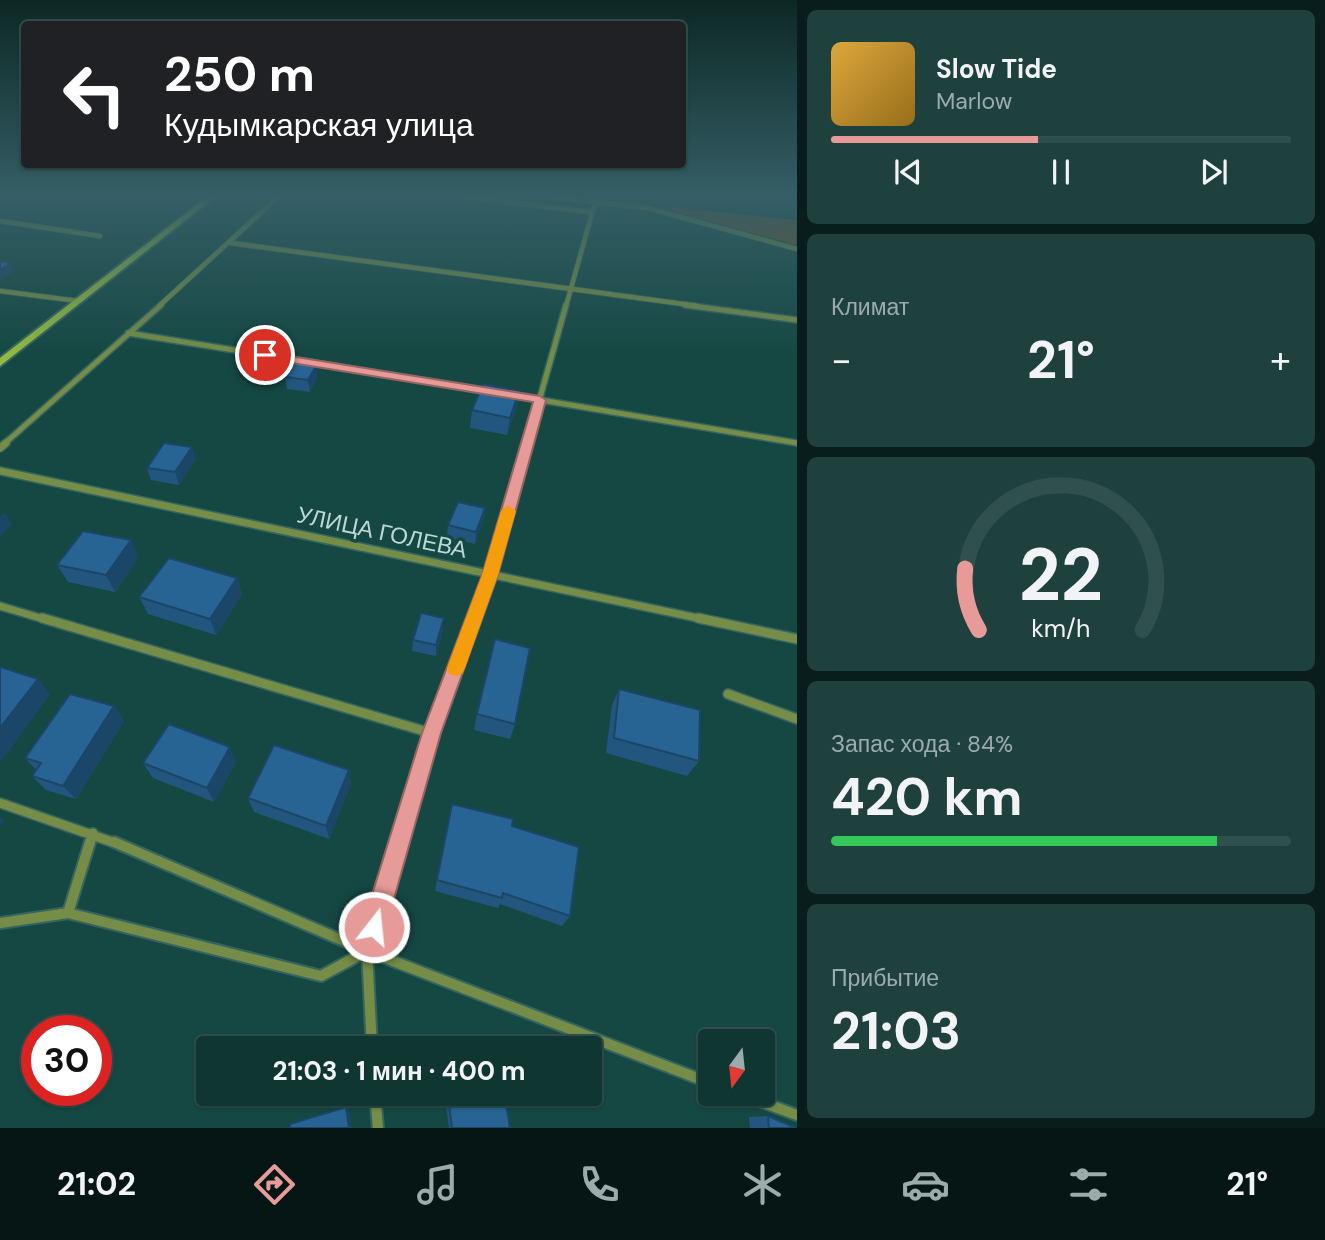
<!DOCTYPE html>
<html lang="ru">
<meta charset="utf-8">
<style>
:root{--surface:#103632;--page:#1e413e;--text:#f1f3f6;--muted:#9cabac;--line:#30504d;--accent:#e69b98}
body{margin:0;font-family:"DM Sans",sans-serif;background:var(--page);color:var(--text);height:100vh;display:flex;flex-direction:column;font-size:26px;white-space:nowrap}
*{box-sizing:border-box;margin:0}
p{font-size:23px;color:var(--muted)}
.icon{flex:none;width:38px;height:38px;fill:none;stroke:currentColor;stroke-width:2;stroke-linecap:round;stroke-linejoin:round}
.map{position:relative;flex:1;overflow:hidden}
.drawer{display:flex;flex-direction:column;gap:10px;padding:10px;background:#091e1c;width:528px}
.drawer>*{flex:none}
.banner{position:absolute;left:21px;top:21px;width:665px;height:147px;border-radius:7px;box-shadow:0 2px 5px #0004,0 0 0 2px var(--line);background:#202124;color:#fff;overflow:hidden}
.needle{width:46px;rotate:195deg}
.fabs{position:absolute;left:698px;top:1029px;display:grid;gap:14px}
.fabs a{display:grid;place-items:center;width:77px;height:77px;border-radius:7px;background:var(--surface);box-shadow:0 2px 5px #0004,0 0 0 2px var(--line);font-size:35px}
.speed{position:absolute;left:21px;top:1015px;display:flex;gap:14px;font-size:35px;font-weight:700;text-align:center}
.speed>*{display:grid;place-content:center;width:91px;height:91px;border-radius:50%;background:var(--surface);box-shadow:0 2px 5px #0004,0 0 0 2px var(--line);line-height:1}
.speed .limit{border:10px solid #d22;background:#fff;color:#111}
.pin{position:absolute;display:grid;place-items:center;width:60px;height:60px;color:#fff;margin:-30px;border:4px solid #fff;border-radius:50%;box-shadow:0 2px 7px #0007}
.me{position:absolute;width:77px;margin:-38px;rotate:16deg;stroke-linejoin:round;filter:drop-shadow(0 0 5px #0008)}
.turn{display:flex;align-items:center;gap:24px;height:147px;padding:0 28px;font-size:32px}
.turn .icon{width:91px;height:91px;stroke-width:2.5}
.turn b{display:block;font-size:49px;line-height:60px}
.big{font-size:52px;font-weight:700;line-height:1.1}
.drawer .card{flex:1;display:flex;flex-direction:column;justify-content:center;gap:10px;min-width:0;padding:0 24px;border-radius:10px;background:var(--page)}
.drawer .dial{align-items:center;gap:0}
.dial svg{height:182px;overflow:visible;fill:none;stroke:var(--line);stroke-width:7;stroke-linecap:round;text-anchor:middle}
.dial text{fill:var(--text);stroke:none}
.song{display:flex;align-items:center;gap:21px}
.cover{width:84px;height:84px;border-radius:10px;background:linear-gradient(135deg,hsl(40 70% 55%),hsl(40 70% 35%))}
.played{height:7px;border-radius:4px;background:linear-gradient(90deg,var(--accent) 45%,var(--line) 45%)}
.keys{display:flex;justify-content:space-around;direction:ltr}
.heat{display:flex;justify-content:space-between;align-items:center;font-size:38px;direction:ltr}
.charge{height:10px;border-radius:5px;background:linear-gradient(90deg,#34c759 84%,var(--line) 0)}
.trip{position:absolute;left:196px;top:1036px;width:406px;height:70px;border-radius:7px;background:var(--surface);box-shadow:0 2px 5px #0004,0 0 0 2px var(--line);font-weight:700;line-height:70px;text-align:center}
.tab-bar{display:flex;height:112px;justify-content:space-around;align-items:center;background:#061614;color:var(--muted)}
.tab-bar .icon{width:49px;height:49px}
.tab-bar .active{color:var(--accent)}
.tab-bar b{font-size:32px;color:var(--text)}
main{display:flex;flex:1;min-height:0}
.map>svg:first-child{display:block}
.green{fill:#7c5123}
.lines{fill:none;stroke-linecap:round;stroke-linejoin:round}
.street-far4-casing{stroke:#366560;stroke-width:6}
.street-far3-casing{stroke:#366560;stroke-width:8}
.street-far2-casing{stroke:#366560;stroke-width:10}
.street-far1-casing{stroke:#366560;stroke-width:12}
.street-casing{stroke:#366560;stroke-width:14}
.secondary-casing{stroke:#366560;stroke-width:4}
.street-far4{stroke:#758d47;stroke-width:4.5}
.street-far3{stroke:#758d47;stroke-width:5}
.street-far2{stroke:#758d47;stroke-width:7}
.street-far1{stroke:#758d47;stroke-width:9}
.street{stroke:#758d47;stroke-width:10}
.secondary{fill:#92b941;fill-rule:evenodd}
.wall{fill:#22567e}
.shaded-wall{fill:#1b4667}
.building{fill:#276493;stroke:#1b4667;stroke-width:2}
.route{fill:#e69b98;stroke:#966563;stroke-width:2}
.slow{fill:#f59e0b}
.labels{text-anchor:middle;stroke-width:7;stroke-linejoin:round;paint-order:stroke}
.street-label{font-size:23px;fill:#bad9d5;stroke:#154843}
</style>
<main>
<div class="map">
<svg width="797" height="1128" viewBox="0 0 797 1128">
<rect width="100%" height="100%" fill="#154843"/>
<!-- green -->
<path class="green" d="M671,207L796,220V245L673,211Z"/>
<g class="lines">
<defs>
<path id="street-far4" d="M465,197L591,212
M549,197L648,208L797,249
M0,221L100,236
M231,243L698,306
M0,291L78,301
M159,306L278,197
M566,306L595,203"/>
<path id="street-far3" d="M685,305L797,320
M128,333L489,391
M511,395L797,443
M4,444L161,305
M527,444L566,305"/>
<path id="street-far2" d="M0,448L6,443
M0,471L707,620
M0,606L47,620
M473,620L490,575L527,443"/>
<path id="street-far1" d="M42,618L431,733
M698,618L797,639
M728,694L797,719
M0,803L118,844
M90,844L93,833
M398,844L431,733L474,618"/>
<path id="street" d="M114,842L367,951
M68,913L90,842
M0,923L68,913L321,976L367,951L710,1083
M372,1048L367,951L399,842
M375,1094L378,1128
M740,1094L797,1115"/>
<path id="secondary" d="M207,197H215L0,366V358Z"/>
</defs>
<!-- street-far4 casing -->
<use href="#street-far4" class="street-far4-casing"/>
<!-- street-far3 casing -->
<use href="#street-far3" class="street-far3-casing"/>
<!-- street-far2 casing -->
<use href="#street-far2" class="street-far2-casing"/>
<!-- street-far1 casing -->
<use href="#street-far1" class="street-far1-casing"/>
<!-- street casing -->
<use href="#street" class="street-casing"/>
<!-- secondary casing -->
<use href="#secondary" class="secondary-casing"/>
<!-- street-far4 -->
<use href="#street-far4" class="street-far4"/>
<!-- street-far3 -->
<use href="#street-far3" class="street-far3"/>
<!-- street-far2 -->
<use href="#street-far2" class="street-far2"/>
<!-- street-far1 -->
<use href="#street-far1" class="street-far1"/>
<!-- street -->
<use href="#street" class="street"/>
<!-- secondary -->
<use href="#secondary" class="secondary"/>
</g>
<!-- wall -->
<path class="wall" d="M316,366L317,377L310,392L287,389L285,377Z
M519,391L516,409L507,435L470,428L472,410Z
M196,459L179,485L151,480L147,468Z
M485,508L483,520L475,544L447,537L448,525Z
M139,557L115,592L68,582L57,565Z
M237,578L242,595L216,635L148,614L139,597Z
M443,629L436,656L412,651L413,640Z
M619,689L699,761L687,776L606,753L612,705Z
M114,706L124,721L76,799L46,790L32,776L36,770L25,758Z
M477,714L515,724L510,739L474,730Z
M236,762L214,802L153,778L143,763Z
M349,770L351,784L329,839L254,812L248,798Z
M512,826L570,916L562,926L500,904L498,908L435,891L437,880Z
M449,1104L510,1128H449L446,1106Z
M768,1116L796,1128H750L749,1117Z"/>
<!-- shaded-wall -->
<path class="shaded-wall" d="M11,263L14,271L0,281V270Z
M316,366L317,377L310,392L308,380Z
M519,391L516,409L507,435L510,418Z
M192,447L196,459L179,485L175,472Z
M485,508L483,520L475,544L476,532Z
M5,512L12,524L0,537V517Z
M131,540L139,557L115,592L106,575Z
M237,578L242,595L216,635L210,619Z
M444,618L443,629L436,656V645Z
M38,679L50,695L0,763V728Z
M114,706L124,721L76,799L63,786Z
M230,747L236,762L214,802L207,788Z
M349,770L351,784L329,839L326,826Z
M0,817L4,821L0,827Z
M346,1107L349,1109L352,1128H349Z"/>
<!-- building -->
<path class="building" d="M0,261L11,263L0,270Z
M295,360L316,366L308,380L285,377Z
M483,384L519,391L510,418L472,410Z
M164,443L192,447L175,472L147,468Z
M458,502L485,508L476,532L448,525Z
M83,531L131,540L106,575L57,565Z
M169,558L237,578L210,619L139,597Z
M421,613L444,618L436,645L413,640Z
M495,639L530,648L515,724L477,714Z
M0,667L38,679L0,728Z
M619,689L700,710L699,761L614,738Z
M70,694L114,706L63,786L32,776L41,763L25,758Z
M169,724L230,747L207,788L143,763Z
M274,745L349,770L326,826L248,798Z
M452,804L513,819L512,826L579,847L570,916L503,893L502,898L437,880Z
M505,1097L510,1128H452L449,1104Z
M346,1107L349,1128H290V1124Z
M768,1116L796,1128H769Z"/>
<!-- sky -->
<linearGradient id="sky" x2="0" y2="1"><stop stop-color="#0c2825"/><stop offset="0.55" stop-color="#355e66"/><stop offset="1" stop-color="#355e66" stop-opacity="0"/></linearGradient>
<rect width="797" height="355" fill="url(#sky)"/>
<!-- route -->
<path class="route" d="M265,352L540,396L546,400L498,575L441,733L386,927L382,935L374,939L366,935L362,927L422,733L482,575L533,402L261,358L259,355Z"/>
<!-- slow -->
<path class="slow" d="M508,505L516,511L498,575L465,668L462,674L456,676L449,674L447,668L482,575L501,511Z"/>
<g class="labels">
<!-- street labels -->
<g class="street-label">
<text transform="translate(382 532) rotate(12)" y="8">УЛИЦА ГОЛЕВА</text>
</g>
</g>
</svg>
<div class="fabs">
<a><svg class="needle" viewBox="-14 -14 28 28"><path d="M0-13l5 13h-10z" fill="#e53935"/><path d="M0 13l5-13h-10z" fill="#9cabac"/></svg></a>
</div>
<div class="speed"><div class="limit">30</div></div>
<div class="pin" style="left:265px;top:355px;background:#d93025"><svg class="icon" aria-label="arrive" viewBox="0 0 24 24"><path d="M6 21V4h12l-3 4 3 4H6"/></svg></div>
<svg class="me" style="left:374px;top:927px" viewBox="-20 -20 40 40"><circle r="17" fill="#e69b98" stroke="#fff" stroke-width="3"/><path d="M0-11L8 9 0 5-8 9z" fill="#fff"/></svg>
<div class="trip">21:03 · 1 мин · 400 m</div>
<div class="banner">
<div class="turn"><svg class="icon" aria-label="left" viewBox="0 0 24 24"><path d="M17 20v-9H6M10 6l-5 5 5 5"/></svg><div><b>250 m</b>Кудымкарская улица</div></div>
</div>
</div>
<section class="drawer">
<div class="card">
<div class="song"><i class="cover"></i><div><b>Slow Tide</b><p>Marlow</p></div></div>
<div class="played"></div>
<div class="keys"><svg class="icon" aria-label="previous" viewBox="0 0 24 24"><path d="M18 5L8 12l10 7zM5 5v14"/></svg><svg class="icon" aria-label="pause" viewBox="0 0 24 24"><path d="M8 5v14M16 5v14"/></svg><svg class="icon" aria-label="next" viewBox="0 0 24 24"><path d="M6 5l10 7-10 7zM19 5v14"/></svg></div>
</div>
<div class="card"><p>Климат</p>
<div class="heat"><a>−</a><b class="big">21°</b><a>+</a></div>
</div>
<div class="card dial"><svg viewBox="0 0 100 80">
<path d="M14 69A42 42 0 1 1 86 69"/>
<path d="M14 69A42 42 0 0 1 8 42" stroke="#e69b98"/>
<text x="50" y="56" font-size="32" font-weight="700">22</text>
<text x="50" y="72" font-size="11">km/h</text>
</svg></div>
<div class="card"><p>Запас хода · 84%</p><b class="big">420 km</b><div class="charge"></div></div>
<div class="card"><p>Прибытие</p><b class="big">21:03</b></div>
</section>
</main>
<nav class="tab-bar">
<b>21:02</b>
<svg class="icon active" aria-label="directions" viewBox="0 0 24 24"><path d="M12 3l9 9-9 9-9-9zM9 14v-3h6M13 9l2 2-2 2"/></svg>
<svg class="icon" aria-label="music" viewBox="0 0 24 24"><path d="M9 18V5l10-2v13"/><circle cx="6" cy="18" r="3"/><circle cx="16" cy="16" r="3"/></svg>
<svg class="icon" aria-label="phone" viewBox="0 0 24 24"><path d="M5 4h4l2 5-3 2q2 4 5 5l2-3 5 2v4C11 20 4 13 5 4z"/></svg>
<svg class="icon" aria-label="climate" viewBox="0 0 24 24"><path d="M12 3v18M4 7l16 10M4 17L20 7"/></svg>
<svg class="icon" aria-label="car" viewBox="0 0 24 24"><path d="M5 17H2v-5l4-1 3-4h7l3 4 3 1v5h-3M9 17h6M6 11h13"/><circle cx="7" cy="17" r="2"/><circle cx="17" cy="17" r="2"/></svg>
<svg class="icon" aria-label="filters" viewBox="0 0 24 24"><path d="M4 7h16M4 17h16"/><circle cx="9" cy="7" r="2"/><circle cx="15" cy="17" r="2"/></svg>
<b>21°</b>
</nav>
